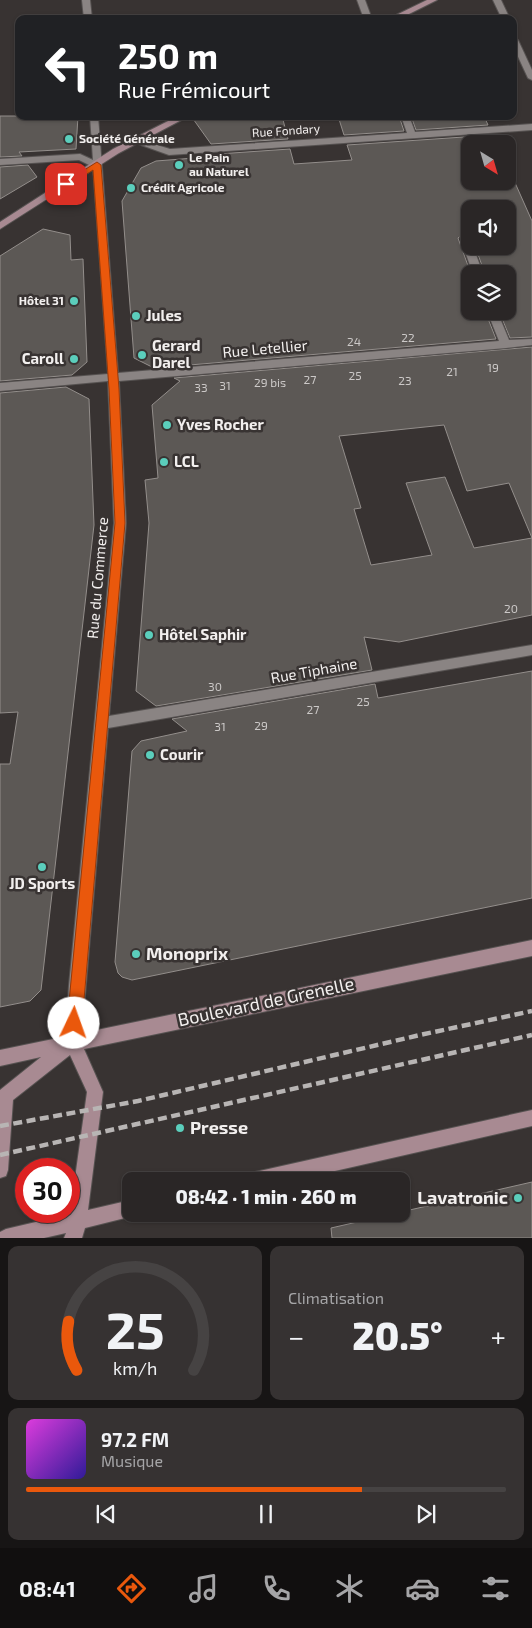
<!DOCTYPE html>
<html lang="fr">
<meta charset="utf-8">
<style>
:root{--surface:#2a2626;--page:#363232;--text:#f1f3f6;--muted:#a5a5a7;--line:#464343;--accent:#ea580c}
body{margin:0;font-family:"Exo 2",sans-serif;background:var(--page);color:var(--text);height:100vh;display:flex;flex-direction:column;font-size:19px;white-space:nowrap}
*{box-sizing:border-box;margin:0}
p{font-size:16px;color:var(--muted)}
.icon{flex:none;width:28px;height:28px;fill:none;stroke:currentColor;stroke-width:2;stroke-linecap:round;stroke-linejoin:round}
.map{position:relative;height:1238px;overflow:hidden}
.drawer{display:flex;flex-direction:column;gap:8px;padding:8px;background:#171515;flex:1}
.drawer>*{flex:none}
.top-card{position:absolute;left:15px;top:15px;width:502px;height:105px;border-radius:10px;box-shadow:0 1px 4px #0004,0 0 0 1px var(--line);background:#202124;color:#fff;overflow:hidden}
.needle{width:32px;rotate:143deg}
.tools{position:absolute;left:461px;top:135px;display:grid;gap:10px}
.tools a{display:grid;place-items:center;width:55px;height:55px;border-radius:10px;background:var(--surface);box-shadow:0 1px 4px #0004,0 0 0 1px var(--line);font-size:25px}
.speed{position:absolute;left:15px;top:1158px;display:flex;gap:10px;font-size:25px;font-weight:700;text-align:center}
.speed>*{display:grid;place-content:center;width:65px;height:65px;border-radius:50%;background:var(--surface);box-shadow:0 1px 4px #0004,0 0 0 1px var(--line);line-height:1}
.speed .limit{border:8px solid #d22;background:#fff;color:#111}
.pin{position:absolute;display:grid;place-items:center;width:42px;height:42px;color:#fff;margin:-21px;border-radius:10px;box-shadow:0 2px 8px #0006}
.me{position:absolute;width:55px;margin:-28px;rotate:3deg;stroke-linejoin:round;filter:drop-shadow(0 0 4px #0008)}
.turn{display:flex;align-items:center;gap:18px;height:105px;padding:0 20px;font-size:22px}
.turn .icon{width:65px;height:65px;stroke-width:2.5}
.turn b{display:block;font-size:35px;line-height:42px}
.big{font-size:38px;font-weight:800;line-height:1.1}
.drawer .widget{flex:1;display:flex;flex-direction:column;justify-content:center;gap:8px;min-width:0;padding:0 18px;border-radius:10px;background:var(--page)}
.drawer .dial{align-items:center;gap:0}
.dial svg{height:130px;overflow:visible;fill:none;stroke:var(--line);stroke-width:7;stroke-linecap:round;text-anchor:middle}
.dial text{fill:var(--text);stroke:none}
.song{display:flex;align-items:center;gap:15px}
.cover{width:60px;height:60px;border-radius:8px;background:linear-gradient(135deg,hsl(300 70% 55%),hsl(250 70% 35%))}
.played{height:5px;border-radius:2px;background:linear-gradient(90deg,var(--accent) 70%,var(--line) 70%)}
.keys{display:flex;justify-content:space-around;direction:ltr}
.heat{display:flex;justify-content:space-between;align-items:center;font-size:28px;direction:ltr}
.drawer .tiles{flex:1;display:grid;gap:8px;grid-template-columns:1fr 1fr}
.widget:last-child{grid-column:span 2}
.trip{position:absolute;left:122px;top:1172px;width:288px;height:50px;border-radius:10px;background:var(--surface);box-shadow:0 1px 4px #0004,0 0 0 1px var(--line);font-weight:800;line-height:50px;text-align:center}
.tab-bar{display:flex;height:80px;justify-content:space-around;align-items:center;background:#110f0f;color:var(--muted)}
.tab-bar .icon{width:35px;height:35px}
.tab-bar .selected{color:var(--accent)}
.tab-bar b{font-size:22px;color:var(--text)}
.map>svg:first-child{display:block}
.building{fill:#5c5855;stroke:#938e8b}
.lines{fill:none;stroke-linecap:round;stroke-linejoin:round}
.street-casing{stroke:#565251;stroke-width:2}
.secondary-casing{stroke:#565251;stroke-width:2}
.street{fill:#8a8483;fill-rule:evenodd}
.secondary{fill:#a88a92;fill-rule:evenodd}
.rail{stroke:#b8b5b4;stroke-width:4.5;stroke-dasharray:9 4.5;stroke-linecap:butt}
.route{fill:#ea580c;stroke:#983908}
.poi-dot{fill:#5bcebc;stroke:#383332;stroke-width:2}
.labels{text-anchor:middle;stroke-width:5;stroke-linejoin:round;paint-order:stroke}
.far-street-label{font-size:12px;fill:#f2efee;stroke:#383332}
.far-poi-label{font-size:12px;font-weight:bold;fill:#f2efee;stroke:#383332;text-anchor:start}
.number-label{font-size:12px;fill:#ccc9c8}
.poi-label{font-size:15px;font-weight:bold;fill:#f2efee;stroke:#383332;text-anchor:start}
.street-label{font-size:15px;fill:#f2efee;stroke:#383332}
.near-poi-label{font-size:18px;font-weight:bold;fill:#f2efee;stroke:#383332;text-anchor:start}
.near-street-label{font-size:18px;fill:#f2efee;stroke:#383332}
</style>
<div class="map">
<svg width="532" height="1238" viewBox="0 0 532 1238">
<rect width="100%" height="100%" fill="#383332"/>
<!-- building -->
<path class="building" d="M0,116H78L76,149L19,152L22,156L0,157Z
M191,116H282L288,139L211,144Z
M338,116H399L404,131L344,135Z
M411,116H484L488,125L416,130Z
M493,135L497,144H470V181H508V167L532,221V337L510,338L499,311H508V274H485L475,246H508V209H470V235L464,232L458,238L471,274L470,311H485L496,339L154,368L134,358L122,201L141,168L156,161L220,156L218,154L290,149L294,164L352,160L347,145Z
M28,165L37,177L0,199V167Z
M43,229L70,235L71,260L83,259L87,362L72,375L0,381V256Z
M532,347V538L509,483L467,491L444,425L339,436L361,508L354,509L371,565L432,555L406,483L445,477L474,548L532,538V615L399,642L364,637L372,670L156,706L136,691L149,523L145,480L158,478L152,405L180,381L174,378Z
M66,387L89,399L94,525L41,990L30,1001L0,1007V764H10L18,712L0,713V393Z
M532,671V898L132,980L122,977L118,973L115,962L132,751L141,741L187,731L172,719L375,684L378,698Z
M532,1182V1238H332L331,1228Z"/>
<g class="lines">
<defs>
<path id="street" d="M82,0H90L92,19H84Z
M357,0H365L372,19H364Z
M493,0H501L510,19H502Z
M514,38L518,40L532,70V80L528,78L514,48Z
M90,116H98L118,373L499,341L487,311H497L509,340L532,339V345L506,348L119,381L126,523L109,716L532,645V655L108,728L81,1042L79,1048L73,1050L67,1048L65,1042L69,985L114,523L108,381L0,391V383L108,374L93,167L79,160L0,165V159L80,154L93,160Z
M401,116H409L415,132L532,124V130L169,155L130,141L134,138L170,149L407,133Z
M465,234L470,237V246H473L483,274H473L460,237Z"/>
<path id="secondary" d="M427,0H437L399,19H388Z
M178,116H189L119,153L0,229V222L113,149Z
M532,940V956L84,1049L103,1092L88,1210L131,1200V1214L137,1215L85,1228L82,1238H64L66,1233L44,1238H0V1232L6,1229L70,1214L87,1092L70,1055L13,1100L8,1170L6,1176L0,1178V1090L41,1057L0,1066V1050Z
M532,1110V1126L291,1181H246L249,1175L255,1172Z"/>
</defs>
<!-- street casing -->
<use href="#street" class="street-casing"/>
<!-- secondary casing -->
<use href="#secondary" class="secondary-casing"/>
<!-- street -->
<use href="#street" class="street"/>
<!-- secondary -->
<use href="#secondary" class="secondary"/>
<!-- rail -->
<path class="rail" d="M0,1126L138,1101L420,1035L532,1011
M0,1155L532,1035"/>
</g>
<!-- route -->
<path class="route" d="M97,162L101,165L119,389L125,523L82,1023L80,1028L74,1030L69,1028L67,1023L115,523L109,389L93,170L69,186L62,184Z"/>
<!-- markers -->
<g class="poi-dot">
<circle cx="69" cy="139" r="5"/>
<circle cx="179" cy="165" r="5"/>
<circle cx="131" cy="188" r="5"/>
<circle cx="74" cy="301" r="5"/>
<circle cx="136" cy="316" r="5"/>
<circle cx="142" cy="355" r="5"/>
<circle cx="74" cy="359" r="5"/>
<circle cx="167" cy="425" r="5"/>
<circle cx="164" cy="462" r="5"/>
<circle cx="149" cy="635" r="5"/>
<circle cx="150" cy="755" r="5"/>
<circle cx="42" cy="867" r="5"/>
<circle cx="136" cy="954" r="5"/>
<circle cx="180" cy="1128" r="5"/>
<circle cx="518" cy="1198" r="5"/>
</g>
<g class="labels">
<!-- far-street labels -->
<g class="far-street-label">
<text transform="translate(286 131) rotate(-4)" y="4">Rue Fondary</text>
</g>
<!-- far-poi labels -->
<g class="far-poi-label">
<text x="79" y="143">Société Générale</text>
<text x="189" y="162">Le Pain<tspan x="189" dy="14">au Naturel</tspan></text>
<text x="141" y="192">Crédit Agricole</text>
<text x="64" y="305" text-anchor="end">Hôtel 31</text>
</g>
<!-- number labels -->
<g class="number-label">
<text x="408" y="342">22</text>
<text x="354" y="346">24</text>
<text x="493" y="372">19</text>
<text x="452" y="376">21</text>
<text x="355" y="380">25</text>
<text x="310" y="384">27</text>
<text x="405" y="385">23</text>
<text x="270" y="387">29 bis</text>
<text x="225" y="390">31</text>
<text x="201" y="392">33</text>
<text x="511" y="613">20</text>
<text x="215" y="691">30</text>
<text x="363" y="706">25</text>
<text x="313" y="714">27</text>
<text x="261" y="730">29</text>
<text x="220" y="731">31</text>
</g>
<!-- poi labels -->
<g class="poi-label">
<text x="146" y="321">Jules</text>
<text x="152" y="351">Gerard<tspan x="152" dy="17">Darel</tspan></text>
<text x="64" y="364" text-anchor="end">Caroll</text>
<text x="177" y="430">Yves Rocher</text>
<text x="174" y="467">LCL</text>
<text x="159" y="640">Hôtel Saphir</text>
<text x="160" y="760">Courir</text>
<text x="42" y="889" text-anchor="middle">JD Sports</text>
</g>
<!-- street labels -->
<g class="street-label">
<text transform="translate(265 349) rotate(-5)" y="5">Rue Letellier</text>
<text transform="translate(98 578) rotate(-85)" y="5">Rue du Commerce</text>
<text transform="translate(314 671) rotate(-10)" y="5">Rue Tiphaine</text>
</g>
<!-- near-poi labels -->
<g class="near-poi-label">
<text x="146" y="960">Monoprix</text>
<text x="190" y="1134">Presse</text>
<text x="508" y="1204" text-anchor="end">Lavatronic</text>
</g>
<!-- near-street labels -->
<g class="near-street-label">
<text transform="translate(266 1002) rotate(-12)" y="6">Boulevard de Grenelle</text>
</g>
</g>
</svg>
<div class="tools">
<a><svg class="needle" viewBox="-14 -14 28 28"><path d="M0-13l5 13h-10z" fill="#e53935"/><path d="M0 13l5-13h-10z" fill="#a5a5a7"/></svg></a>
<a><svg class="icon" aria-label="sound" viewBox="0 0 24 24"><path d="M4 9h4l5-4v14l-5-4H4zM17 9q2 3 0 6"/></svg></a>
<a><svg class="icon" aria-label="layers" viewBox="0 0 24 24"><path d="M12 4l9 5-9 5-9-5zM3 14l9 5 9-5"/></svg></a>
</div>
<div class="speed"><div class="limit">30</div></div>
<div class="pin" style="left:66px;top:184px;background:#d93025"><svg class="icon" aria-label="arrive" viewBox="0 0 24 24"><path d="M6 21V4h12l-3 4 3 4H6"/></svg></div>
<svg class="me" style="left:74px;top:1023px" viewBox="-20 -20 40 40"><circle r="19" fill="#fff"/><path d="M0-13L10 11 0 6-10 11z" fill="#ea580c"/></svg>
<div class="trip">08:42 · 1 min · 260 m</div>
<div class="top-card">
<div class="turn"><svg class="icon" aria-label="left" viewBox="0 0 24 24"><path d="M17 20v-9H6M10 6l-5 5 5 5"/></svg><div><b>250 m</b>Rue Frémicourt</div></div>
</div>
</div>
<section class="drawer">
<div class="tiles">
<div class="widget dial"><svg viewBox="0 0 100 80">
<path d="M14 69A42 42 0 1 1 86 69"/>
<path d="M14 69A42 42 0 0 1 9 39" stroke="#ea580c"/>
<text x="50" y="56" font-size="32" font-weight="700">25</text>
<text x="50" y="72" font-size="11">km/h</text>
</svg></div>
<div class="widget"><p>Climatisation</p>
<div class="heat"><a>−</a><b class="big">20.5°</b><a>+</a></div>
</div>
<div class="widget">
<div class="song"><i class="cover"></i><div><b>97.2 FM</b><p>Musique</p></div></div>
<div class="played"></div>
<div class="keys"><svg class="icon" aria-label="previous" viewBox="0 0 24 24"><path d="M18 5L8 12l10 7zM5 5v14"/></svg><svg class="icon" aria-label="pause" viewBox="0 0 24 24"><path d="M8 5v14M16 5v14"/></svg><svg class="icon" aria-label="next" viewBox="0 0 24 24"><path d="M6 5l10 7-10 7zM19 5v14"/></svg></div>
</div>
</div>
</section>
<nav class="tab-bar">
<b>08:41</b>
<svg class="icon selected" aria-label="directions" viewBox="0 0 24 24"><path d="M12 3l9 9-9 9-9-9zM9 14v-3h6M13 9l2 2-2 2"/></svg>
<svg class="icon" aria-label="music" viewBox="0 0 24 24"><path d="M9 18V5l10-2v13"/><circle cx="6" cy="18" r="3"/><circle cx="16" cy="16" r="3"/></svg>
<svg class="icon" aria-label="phone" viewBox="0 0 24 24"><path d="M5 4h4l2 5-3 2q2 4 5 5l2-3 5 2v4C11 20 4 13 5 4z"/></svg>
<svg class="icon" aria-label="climate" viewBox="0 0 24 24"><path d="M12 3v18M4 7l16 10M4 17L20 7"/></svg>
<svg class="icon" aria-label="car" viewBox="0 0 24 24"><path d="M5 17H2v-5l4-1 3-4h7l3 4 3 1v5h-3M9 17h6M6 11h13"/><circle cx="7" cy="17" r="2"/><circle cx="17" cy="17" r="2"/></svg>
<svg class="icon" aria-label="filters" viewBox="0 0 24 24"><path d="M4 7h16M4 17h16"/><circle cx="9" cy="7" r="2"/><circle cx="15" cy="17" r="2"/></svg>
</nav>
